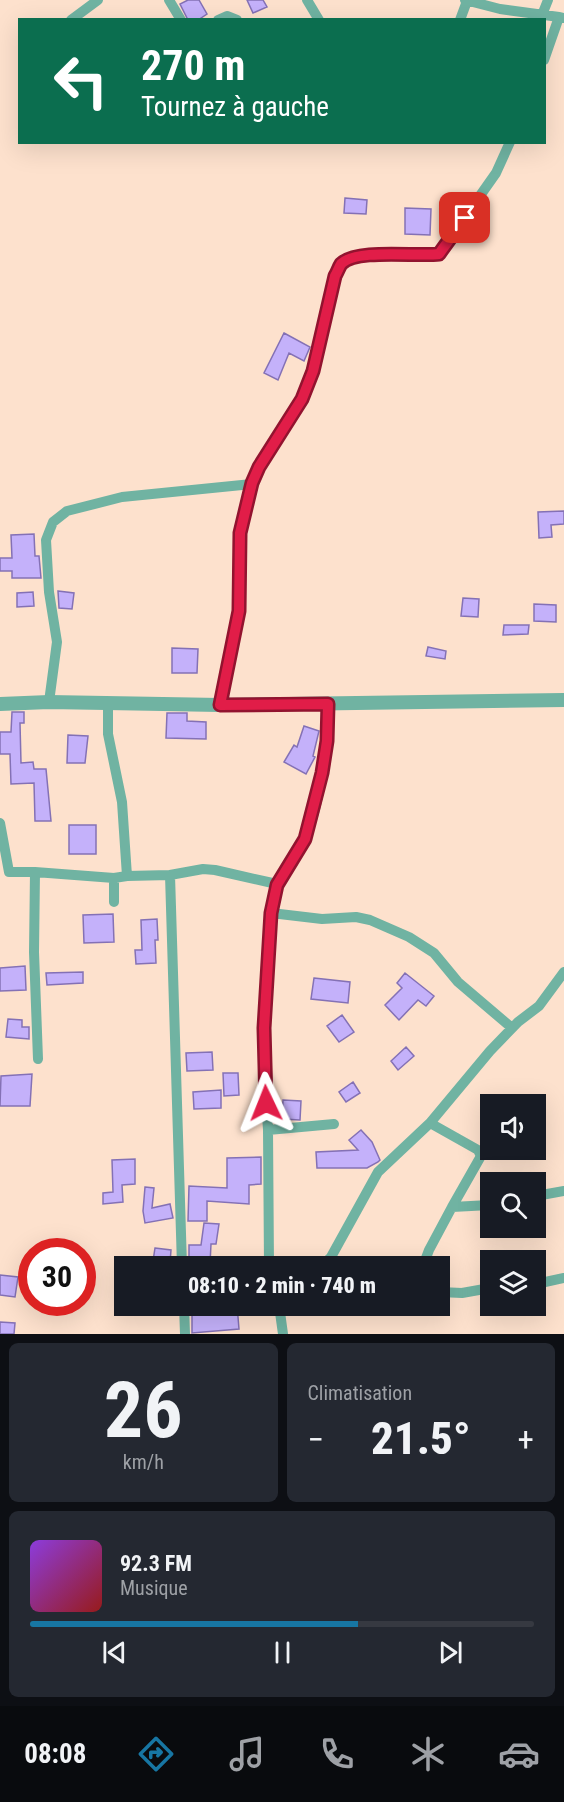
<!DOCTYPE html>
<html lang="fr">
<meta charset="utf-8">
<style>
:root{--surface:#171b24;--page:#242831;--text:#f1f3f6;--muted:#9ea1a6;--line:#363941;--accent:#1776a3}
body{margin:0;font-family:"Roboto Condensed",sans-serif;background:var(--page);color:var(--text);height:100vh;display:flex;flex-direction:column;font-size:22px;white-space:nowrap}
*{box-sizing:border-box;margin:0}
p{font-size:20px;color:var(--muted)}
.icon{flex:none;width:33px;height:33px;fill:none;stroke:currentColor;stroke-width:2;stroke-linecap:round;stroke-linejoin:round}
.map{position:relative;height:1334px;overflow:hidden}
.side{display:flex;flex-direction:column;gap:9px;padding:9px;background:#0d0f14;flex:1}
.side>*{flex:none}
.guide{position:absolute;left:18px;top:18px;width:528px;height:126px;border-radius:0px;box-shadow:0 6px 24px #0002;background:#0b6e4f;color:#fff;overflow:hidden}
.controls{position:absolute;left:480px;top:1094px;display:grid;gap:12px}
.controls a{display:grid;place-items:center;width:66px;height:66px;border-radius:0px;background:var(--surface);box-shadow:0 6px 24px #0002;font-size:30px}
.speed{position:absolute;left:18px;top:1238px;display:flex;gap:12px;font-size:30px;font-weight:700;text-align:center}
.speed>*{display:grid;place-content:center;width:78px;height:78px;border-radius:50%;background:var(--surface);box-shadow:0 6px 24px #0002;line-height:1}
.speed .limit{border:9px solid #d22;background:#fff;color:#111}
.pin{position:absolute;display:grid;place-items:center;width:51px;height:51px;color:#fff;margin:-26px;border-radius:12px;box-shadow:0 3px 9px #0006}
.me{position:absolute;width:66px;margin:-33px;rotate:358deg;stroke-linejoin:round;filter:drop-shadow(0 0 4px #0008)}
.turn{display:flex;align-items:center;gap:21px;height:126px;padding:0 24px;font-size:27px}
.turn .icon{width:78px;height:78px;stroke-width:2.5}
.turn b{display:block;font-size:42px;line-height:51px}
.big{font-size:45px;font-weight:800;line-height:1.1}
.side .widget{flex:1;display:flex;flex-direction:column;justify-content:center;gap:9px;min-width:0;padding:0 21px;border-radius:9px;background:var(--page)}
.side .dial{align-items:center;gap:0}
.dial b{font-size:78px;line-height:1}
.song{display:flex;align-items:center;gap:18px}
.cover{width:72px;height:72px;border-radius:9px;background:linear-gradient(135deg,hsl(270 70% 55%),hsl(0 70% 35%))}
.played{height:6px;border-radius:3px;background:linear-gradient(90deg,var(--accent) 65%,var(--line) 65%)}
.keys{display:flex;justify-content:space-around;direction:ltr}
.heat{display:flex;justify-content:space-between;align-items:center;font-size:33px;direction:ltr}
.side .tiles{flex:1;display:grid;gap:9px;grid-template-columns:1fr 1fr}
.widget:last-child{grid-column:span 2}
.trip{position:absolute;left:114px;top:1256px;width:336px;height:60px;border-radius:0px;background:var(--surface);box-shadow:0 6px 24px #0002;font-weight:800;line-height:60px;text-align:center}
.dock{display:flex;height:96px;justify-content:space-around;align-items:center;background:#090b0e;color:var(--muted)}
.dock .icon{width:42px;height:42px}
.dock .selected{color:var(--accent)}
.dock b{font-size:27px;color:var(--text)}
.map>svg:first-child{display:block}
.building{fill:#c4b1fa;stroke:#8471b5;stroke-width:1.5}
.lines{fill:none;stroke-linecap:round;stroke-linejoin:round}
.minor{stroke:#70b3a2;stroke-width:10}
.tertiary{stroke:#70b3a2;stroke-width:14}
.route-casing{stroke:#92132f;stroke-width:15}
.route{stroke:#e11d48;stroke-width:10}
</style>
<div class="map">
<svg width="564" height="1334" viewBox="0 0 564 1334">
<rect width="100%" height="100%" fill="#fde1cd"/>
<!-- building -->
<path class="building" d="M188,0H199L207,14L198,20H188L180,4Z
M247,0H263L267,7L253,13Z
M345,198L367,200L366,214L344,213Z
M405,208L431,209L430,235L405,234Z
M284,333L310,347L304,361L289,353L278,380L264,373Z
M564,511V524L551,525L552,537L539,538L538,512Z
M34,534L35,556H39L41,578H12V571H0V558H12L11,535Z
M58,591L74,593L72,609L59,608Z
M33,592L34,606L17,607V593Z
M463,598L479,599L478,617L461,616Z
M534,604L556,605V622L534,621Z
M504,625H529L528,634L503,635Z
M428,647L446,651L445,659L426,656Z
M172,648L198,649L197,673H172Z
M12,712H24V723H20L21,763L33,762L34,769H46L51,821H35L34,783L11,784L10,754H0V732H11Z
M167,713H187V721L206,722V739L166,738Z
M304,726L319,731L313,756L315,757L306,774L284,762L294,745L297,747Z
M68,735L88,736L85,763H67Z
M69,825H96V854H69Z
M113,914L114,942L84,943L83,915Z
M157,919L158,940H155L156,963L136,964L135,950H142L141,920Z
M25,966L26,990L0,991V968Z
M83,972V983L47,985L46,973Z
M405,973L434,996L426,1006L418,1000L399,1020L385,1005L402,988L397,983Z
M314,978L350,982L348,1003L311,999Z
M342,1015L354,1032L339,1042L327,1026Z
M8,1019L22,1020V1027H29V1039L6,1037Z
M406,1047L414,1056L398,1070L391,1061Z
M212,1052L213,1070L187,1071L186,1053Z
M223,1073H238L239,1095L224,1096Z
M32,1074L30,1106H0L1,1076Z
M353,1082L360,1093L346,1102L339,1092Z
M221,1090V1108L194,1109L193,1092Z
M283,1100L301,1101L300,1120L282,1119Z
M361,1130L372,1142L380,1160L378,1162L367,1168H317L316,1152L358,1150L349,1140Z
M261,1157V1184L249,1185V1204L207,1201V1221H188L189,1186L227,1188V1158Z
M135,1159V1184L122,1185L123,1202L103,1204V1193L113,1192L112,1160Z
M145,1187L154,1188L152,1208L170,1204L173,1218L145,1223L143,1211Z
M204,1223L219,1224L216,1244H211L210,1264H189V1245H201Z
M155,1248L171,1250L170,1263L153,1261Z
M0,1275L18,1277L15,1297L0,1295Z
M192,1305H237L239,1329L192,1333Z
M0,1322L15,1323L14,1334H0Z"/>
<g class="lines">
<!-- minor -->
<path class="minor" d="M169,0L181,20
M307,0L319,20
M465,0L500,9L559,17
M542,15L548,0
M71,20L98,0
M218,20L227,16L237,20
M460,20L467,1
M544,60L559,17L564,18
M49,702L57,642L49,592L46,540L53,522L67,511L122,497L252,484
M108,703V734L122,802L127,876L114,878
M220,705L239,611L240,533L252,484L259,467L302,399L313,371L335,276C337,273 339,266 341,264C356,248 418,258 439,254L496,173L510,142
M0,823L9,872H35L34,952L38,1059
M35,872L114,878V902
M170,875L203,869L215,870L277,884C261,964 262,1049 268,1130
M127,876L170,875L182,1266
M277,884C285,870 297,856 304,841C322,802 326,746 328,704
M271,913L322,919L356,917L370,920L409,937L434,953L458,982L512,1028
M536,1196L564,1191
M452,1207L481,1156L478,1150L430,1123L490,1051L518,1022L539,1006L564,972
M269,1265L326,1262L331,1257L378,1172L430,1123
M269,1266L268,1130L334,1124
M423,1266L429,1250L452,1207L490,1205
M536,1284L564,1278
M440,1292L462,1293L490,1288
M184,1305L185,1334
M279,1305L283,1334"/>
<!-- tertiary -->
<path class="tertiary" d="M0,704L49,702L220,705L564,700"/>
</g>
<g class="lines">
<defs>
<path id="route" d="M266,1103L264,1028L271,913L277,885L305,839L322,773L327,741L328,704L220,705L239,611L240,533L252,483L259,467L302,399L313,371L335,276C337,273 339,267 341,264C356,248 418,257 439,254L465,218"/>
</defs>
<!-- route casing -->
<use href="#route" class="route-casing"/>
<!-- route -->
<use href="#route" class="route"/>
</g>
</svg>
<div class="controls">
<a><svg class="icon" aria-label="sound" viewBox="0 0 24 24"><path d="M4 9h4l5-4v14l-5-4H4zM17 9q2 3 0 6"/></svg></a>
<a><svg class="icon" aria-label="search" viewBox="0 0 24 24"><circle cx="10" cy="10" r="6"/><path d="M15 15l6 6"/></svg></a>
<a><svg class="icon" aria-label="layers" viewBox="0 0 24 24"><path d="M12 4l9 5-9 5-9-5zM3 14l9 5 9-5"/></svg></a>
</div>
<div class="speed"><div class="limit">30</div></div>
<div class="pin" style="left:465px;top:218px;background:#d93025"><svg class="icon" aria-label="arrive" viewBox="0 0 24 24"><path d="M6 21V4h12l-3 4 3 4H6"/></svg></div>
<svg class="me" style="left:266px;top:1103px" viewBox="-20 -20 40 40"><path d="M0-17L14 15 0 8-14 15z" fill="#e11d48" stroke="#fff" stroke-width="4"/></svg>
<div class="trip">08:10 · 2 min · 740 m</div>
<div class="guide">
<div class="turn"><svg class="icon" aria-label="left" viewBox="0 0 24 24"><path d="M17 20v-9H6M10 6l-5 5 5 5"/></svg><div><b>270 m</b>Tournez à gauche</div></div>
</div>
</div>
<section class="side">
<div class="tiles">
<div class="widget dial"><b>26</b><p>km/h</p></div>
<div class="widget"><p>Climatisation</p>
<div class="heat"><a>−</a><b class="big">21.5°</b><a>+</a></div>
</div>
<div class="widget">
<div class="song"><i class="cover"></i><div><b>92.3 FM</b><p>Musique</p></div></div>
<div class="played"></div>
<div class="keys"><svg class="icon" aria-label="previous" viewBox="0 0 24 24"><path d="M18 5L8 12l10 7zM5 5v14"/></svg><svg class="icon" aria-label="pause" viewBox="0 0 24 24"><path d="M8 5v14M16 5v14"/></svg><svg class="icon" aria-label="next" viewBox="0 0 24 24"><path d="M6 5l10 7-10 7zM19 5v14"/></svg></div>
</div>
</div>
</section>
<nav class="dock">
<b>08:08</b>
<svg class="icon selected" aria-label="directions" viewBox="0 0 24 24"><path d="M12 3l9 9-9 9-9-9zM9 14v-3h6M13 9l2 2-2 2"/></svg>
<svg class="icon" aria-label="music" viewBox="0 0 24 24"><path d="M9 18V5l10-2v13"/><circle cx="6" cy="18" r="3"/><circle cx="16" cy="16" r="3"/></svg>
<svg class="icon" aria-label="phone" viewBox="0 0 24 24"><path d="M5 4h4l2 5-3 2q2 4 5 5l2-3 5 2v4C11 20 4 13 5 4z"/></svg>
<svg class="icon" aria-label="climate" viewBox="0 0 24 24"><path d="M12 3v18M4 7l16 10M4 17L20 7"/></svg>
<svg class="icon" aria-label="car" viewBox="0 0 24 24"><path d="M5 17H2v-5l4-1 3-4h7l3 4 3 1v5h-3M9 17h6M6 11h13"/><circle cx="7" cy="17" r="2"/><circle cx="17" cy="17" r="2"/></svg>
</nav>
